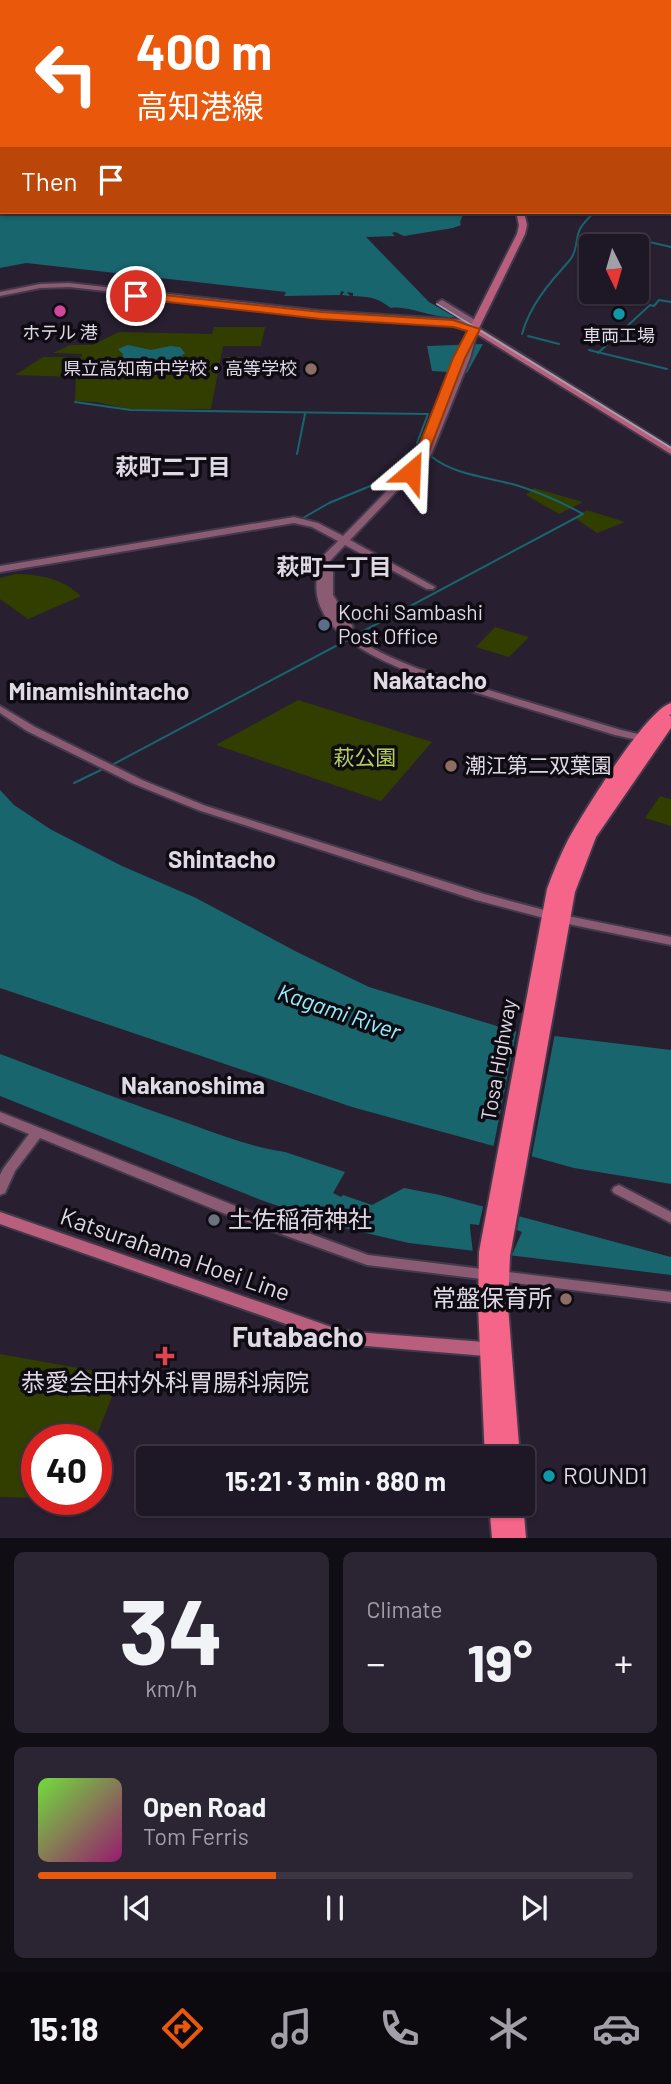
<!DOCTYPE html>
<meta charset="utf-8">
<style>
:root{--surface:#1e1725;--page:#2b2432;--text:#f1f3f6;--muted:#a19fa7;--line:#3c3642;--accent:#ea580c}
body{margin:0;font-family:Barlow,"Noto Sans JP",sans-serif;background:var(--page);color:var(--text);height:100vh;display:flex;flex-direction:column;font-size:26px;white-space:nowrap}
*{box-sizing:border-box;margin:0}
p{font-size:23px;color:var(--muted)}
.icon{flex:none;width:38px;height:38px;fill:none;stroke:currentColor;stroke-width:2;stroke-linecap:round;stroke-linejoin:round}
.map{position:relative;height:1538px;overflow:hidden}
.side{display:flex;flex-direction:column;gap:14px;padding:14px;background:#100d14;flex:1}
.side>*{flex:none}
.banner{position:absolute;left:0px;top:0px;width:672px;height:214px;box-shadow:0 2px 5px #0004,0 0 0 2px var(--line);background:#ea580c;color:#fff;overflow:hidden}
.needle{width:46px;rotate:175deg}
.fabs{position:absolute;left:579px;top:234px;display:grid;gap:14px}
.fabs a{display:grid;place-items:center;width:70px;height:70px;border-radius:7px;background:var(--surface);box-shadow:0 2px 5px #0004,0 0 0 2px var(--line);font-size:35px}
.speed{position:absolute;left:21px;top:1424px;display:flex;gap:14px;font-size:35px;font-weight:700;text-align:center}
.speed>*{display:grid;place-content:center;width:91px;height:91px;border-radius:50%;background:var(--surface);box-shadow:0 2px 5px #0004,0 0 0 2px var(--line);line-height:1}
.speed .limit{border:10px solid #d22;background:#fff;color:#111}
.pin{position:absolute;display:grid;place-items:center;width:60px;height:60px;color:#fff;margin:-30px;border:4px solid #fff;border-radius:50%;box-shadow:0 2px 7px #0007}
.me{position:absolute;width:77px;margin:-38px;rotate:26deg;stroke-linejoin:round;filter:drop-shadow(0 0 5px #0008)}
.turn{display:flex;align-items:center;gap:24px;height:147px;padding:0 21px;font-size:32px}
.turn .icon{width:91px;height:91px;stroke-width:2.5}
.turn b{display:block;font-size:49px;line-height:60px}
.then{display:flex;align-items:center;height:66px;padding:0 21px;background:#0003;gap:14px;font-size:26px}
.big{font-size:52px;font-weight:700;line-height:1.1}
.side .card{flex:1;display:flex;flex-direction:column;justify-content:center;gap:10px;min-width:0;padding:0 24px;border-radius:10px;background:var(--page)}
.side .dial{align-items:center;gap:0}
.dial b{font-size:91px;line-height:1}
.song{display:flex;align-items:center;gap:21px}
.cover{width:84px;height:84px;border-radius:10px;background:linear-gradient(135deg,hsl(100 70% 55%),hsl(320 70% 35%))}
.played{height:7px;border-radius:4px;background:linear-gradient(90deg,var(--accent) 40%,var(--line) 40%)}
.keys{display:flex;justify-content:space-around;direction:ltr}
.heat{display:flex;justify-content:space-between;align-items:center;font-size:38px;direction:ltr}
.side .tiles{flex:1;display:grid;gap:14px;grid-template-columns:1fr 1fr}
.card:last-child{grid-column:span 2}
.trip{position:absolute;left:136px;top:1446px;width:399px;height:70px;border-radius:7px;background:var(--surface);box-shadow:0 2px 5px #0004,0 0 0 2px var(--line);font-weight:700;line-height:70px;text-align:center}
.dock{display:flex;height:112px;justify-content:space-around;align-items:center;background:#0c090f;color:var(--muted)}
.dock .icon{width:49px;height:49px}
.dock .active{color:var(--accent)}
.dock b{font-size:32px;color:var(--text)}
.map>svg:first-child{display:block}
.green{fill:#323e00}
.water{fill:#18656d}
.pier{fill:#281f31}
.lines{fill:none;stroke-linecap:round;stroke-linejoin:round}
.stream{stroke:#18656d;stroke-width:2}
.secondary-casing{stroke:#423a4a;stroke-width:4}
.primary-casing{stroke:#423a4a;stroke-width:4}
.highway-casing{stroke:#423a4a;stroke-width:4}
.secondary{fill:#8b5a73;fill-rule:evenodd}
.primary{fill:#b95f7d;fill-rule:evenodd}
.highway{fill:#f56589;fill-rule:evenodd}
.tram{stroke:#a49dac;stroke-width:2}
.route{fill:#ea580c;stroke:#983908;stroke-width:2}
.hotel-dot{fill:#d1479c;stroke:#0f0b13;stroke-width:2.5}
.culture-dot{fill:#0f9aa8;stroke:#0f0b13;stroke-width:2.5}
.education-dot{fill:#8d6e63;stroke:#0f0b13;stroke-width:2.5}
.service-dot{fill:#5c6f8a;stroke:#0f0b13;stroke-width:2.5}
.worship-dot{fill:#6b7280;stroke:#0f0b13;stroke-width:2.5}
.health-dot{fill:#e0444e;stroke:#0f0b13;stroke-width:2.5}
.labels{text-anchor:middle;stroke-width:7;stroke-linejoin:round;paint-order:stroke}
.far-poi-label{font-size:18px;fill:#dfd9e6;stroke:#0f0b13}
.poi-label{font-size:21px;fill:#dfd9e6;stroke:#0f0b13;text-anchor:start}
.park-label{font-size:21px;fill:#b5d159;stroke:#0f0b13}
.street-label{font-size:21px;fill:#dfd9e6;stroke:#0f0b13}
.neighbourhood-label{font-size:23px;font-weight:bold;fill:#dfd9e6;stroke:#0f0b13}
.water-label{font-size:23px;font-style:italic;fill:#93f0fc;stroke:#0f0b13}
.quarter-label{font-size:24px;font-weight:bold;fill:#dfd9e6;stroke:#0f0b13}
.near-poi-label{font-size:24px;fill:#dfd9e6;stroke:#0f0b13;text-anchor:start}
.near-street-label{font-size:24px;fill:#dfd9e6;stroke:#0f0b13}
.near-quarter-label{font-size:28px;font-weight:bold;fill:#dfd9e6;stroke:#0f0b13}
</style>
<div class="map">
<svg width="671" height="1538" viewBox="0 0 671 1538">
<rect width="100%" height="100%" fill="#281f31"/>
<!-- green -->
<path class="green" d="M475,0H671V124L670,2H467Z
M214,327H265L261,346H223L211,409H129L96,402L75,401L76,377L15,375L43,357H82V354L53,353L70,345H92L119,332L212,334Z
M226,357L270,358L275,359L272,363L273,370H224Z
M534,488L583,502L559,514L526,495Z
M587,510L625,522L597,533L575,518Z
M16,574C42,575 61,578 81,596L28,619L0,599V578Z
M495,627L529,637L509,657L476,647Z
M298,700L432,742L381,801L216,745Z
M660,796L671,799V826L645,818Z
M0,1354L117,1375L119,1379L95,1440H37V1498L0,1497Z"/>
<!-- water -->
<path class="water" d="M0,185L2,212H464L460,222L461,225L453,228L404,236L395,232L392,233L395,236L366,237L429,302L455,317C431,319 409,305 391,308C378,299 375,297 353,296V293L347,292L350,296L342,295L344,292L341,291L340,295L284,296L286,292L26,263L0,268Z
M483,344L467,373L432,371L427,346Z
M128,345L151,350L170,346L180,347L185,353L176,360L184,365L171,366L169,372L165,365L158,364L155,368L163,371L162,374H152L146,370L136,377L115,374L116,367L102,366L103,362L122,359L123,354L118,349Z
M0,790L14,805L50,829L122,866L196,898L297,952L369,987L513,1031L671,1050V1184L574,1168L352,1107L0,988Z
M0,1054C64,1078 128,1103 193,1125C223,1136 255,1148 285,1152L345,1172L333,1193L341,1197L343,1195L372,1205L404,1188L440,1195L671,1257V1275L409,1243L344,1228C340,1214 338,1212 325,1206L316,1219L261,1200L0,1096Z"/>
<!-- pier -->
<path class="pier" d="M517,1028L555,1033L531,1160L493,1149Z
M484,1203L520,1213L517,1230L522,1232L511,1257L473,1253L470,1228V1224L479,1225Z"/>
<g class="lines">
<!-- stream -->
<path class="stream" d="M596,235L632,238L671,247
M522,334C530,305 550,282 570,260C578,250 575,239 580,229C583,223 590,217 594,212
M528,336L559,344
M589,350L667,369
M598,353L650,305L654,306L659,300L671,302
M75,402L131,410L428,414
M417,443L428,414
M297,454L305,414
M303,518L329,503L397,475
M354,636L583,514C563,503 541,493 519,486C490,477 456,476 432,457
M110,766L349,639
M74,783L105,768"/>
<defs>
<path id="secondary" d="M0,176H2V180H0Z
M670,186H671V190H670Z
M69,283L321,311L465,320L439,304L438,302L442,300L480,323L476,325L321,315L69,287L40,288L0,296V292L40,284Z
M471,327H474L478,329L470,358L431,455L350,540L435,587L433,589H427L345,545L329,562L327,569L333,572V595L353,627L347,630C366,648 394,659 419,669L621,730L651,737L652,739L651,741L647,742L615,735L411,673C372,656 309,630 317,577C318,572 318,565 320,561C323,554 333,547 338,541L312,527L294,523L0,572V566L294,517L318,523L343,536L423,454L462,358Z
M0,706L35,727L142,780L206,806L484,894L563,915L671,937V945L563,923L476,900L198,810L134,784L27,731L0,713Z
M0,1112L238,1207L368,1255L671,1292V1302L367,1265L228,1215L40,1138L15,1171L5,1193L0,1195V1175L3,1169L29,1134L0,1122Z
M619,1185L671,1212V1223L614,1193L612,1190L614,1187Z"/>
<path id="primary" d="M445,0H451L452,2H445Z
M456,0H462L463,2H456Z
M516,212H524L527,225L525,234L479,328L671,447V454L469,329L517,234L519,225Z
M0,1212L343,1331L497,1343L503,1345L505,1350L503,1355L497,1357L343,1344L0,1224Z"/>
<path id="highway" d="M671,703V714L669,716H671V728L596,837L575,892L510,1256L508,1306L520,1458H485L478,1306L479,1252L547,889C553,872 560,856 568,840C583,813 646,710 671,703Z
M489,1503H523L526,1538H492Z"/>
</defs>
<!-- secondary casing -->
<use href="#secondary" class="secondary-casing"/>
<!-- primary casing -->
<use href="#primary" class="primary-casing"/>
<!-- highway casing -->
<use href="#highway" class="highway-casing"/>
<!-- secondary -->
<use href="#secondary" class="secondary"/>
<!-- primary -->
<use href="#primary" class="primary"/>
<!-- highway -->
<use href="#highway" class="highway"/>
<!-- tram -->
<path class="tram" d="M437,304L671,448"/>
</g>
<!-- route -->
<path class="route" d="M136,292L321,312L453,320L480,329L465,358L425,462L416,475L411,476L405,472L413,461L453,358L467,331L453,327L321,319L132,298L130,296Z"/>
<!-- markers -->
<circle class="hotel-dot" cx="60" cy="311" r="7"/>
<g class="culture-dot">
<circle cx="619" cy="314" r="7"/>
<circle cx="549" cy="1476" r="7"/>
</g>
<g class="education-dot">
<circle cx="311" cy="369" r="7"/>
<circle cx="451" cy="766" r="7"/>
<circle cx="566" cy="1299" r="7"/>
</g>
<circle class="service-dot" cx="324" cy="625" r="7"/>
<circle class="worship-dot" cx="214" cy="1220" r="7"/>
<path class="health-dot" d="M161.5 1345.5h7v7h7v7h-7v7h-7v-7h-7v-7h7z"/>
<g class="labels">
<!-- far-poi labels -->
<g class="far-poi-label">
<text x="60" y="339">ホテル 港</text>
<text x="619" y="342">車両工場</text>
<text x="297" y="375" text-anchor="end">県立高知南中学校・高等学校</text>
</g>
<!-- poi labels -->
<g class="poi-label">
<text x="338" y="620">Kochi Sambashi<tspan x="338" dy="24">Post Office</tspan></text>
<text x="465" y="773">潮江第二双葉園</text>
</g>
<!-- park labels -->
<g class="park-label">
<text x="365" y="765">萩公園</text>
</g>
<!-- street labels -->
<g class="street-label">
<text transform="translate(499 1060) rotate(-80)" y="7">Tosa Highway</text>
</g>
<!-- neighbourhood labels -->
<g class="neighbourhood-label">
<text x="173" y="475">萩町二丁目</text>
<text x="334" y="575">萩町一丁目</text>
</g>
<!-- water labels -->
<g class="water-label">
<text transform="translate(339 1012) rotate(19)" y="8">Kagami River</text>
</g>
<!-- quarter labels -->
<g class="quarter-label">
<text x="430" y="689">Nakatacho</text>
<text x="99" y="700">Minamishintacho</text>
<text x="222" y="868">Shintacho</text>
<text x="193" y="1094">Nakanoshima</text>
</g>
<!-- near-poi labels -->
<g class="near-poi-label">
<text x="228" y="1228">土佐稲荷神社</text>
<text x="552" y="1307" text-anchor="end">常盤保育所</text>
<text x="165" y="1391" text-anchor="middle">恭愛会田村外科胃腸科病院</text>
<text x="563" y="1484">ROUND1</text>
</g>
<!-- near-street labels -->
<g class="near-street-label">
<text transform="translate(175 1255) rotate(19)" y="8">Katsurahama Hoei Line</text>
</g>
<!-- near-quarter labels -->
<g class="near-quarter-label">
<text x="298" y="1347">Futabacho</text>
</g>
</g>
</svg>
<div class="fabs">
<a><svg class="needle" viewBox="-14 -14 28 28"><path d="M0-13l5 13h-10z" fill="#e53935"/><path d="M0 13l5-13h-10z" fill="#a19fa7"/></svg></a>
</div>
<div class="speed"><div class="limit">40</div></div>
<div class="pin" style="left:136px;top:296px;background:#d93025"><svg class="icon" aria-label="arrive" viewBox="0 0 24 24"><path d="M6 21V4h12l-3 4 3 4H6"/></svg></div>
<svg class="me" style="left:411px;top:472px" viewBox="-20 -20 40 40"><path d="M0-17L14 15 0 8-14 15z" fill="#ea580c" stroke="#fff" stroke-width="4"/></svg>
<div class="trip">15:21 · 3 min · 880 m</div>
<div class="banner">
<div class="turn"><svg class="icon" aria-label="left" viewBox="0 0 24 24"><path d="M17 20v-9H6M10 6l-5 5 5 5"/></svg><div><b>400 m</b>高知港線</div></div>
<div class="then">Then<svg class="icon" aria-label="arrive" viewBox="0 0 24 24"><path d="M6 21V4h12l-3 4 3 4H6"/></svg></div>
</div>
</div>
<section class="side">
<div class="tiles">
<div class="card dial"><b>34</b><p>km/h</p></div>
<div class="card"><p>Climate</p>
<div class="heat"><a>−</a><b class="big">19°</b><a>+</a></div>
</div>
<div class="card">
<div class="song"><i class="cover"></i><div><b>Open Road</b><p>Tom Ferris</p></div></div>
<div class="played"></div>
<div class="keys"><svg class="icon" aria-label="previous" viewBox="0 0 24 24"><path d="M18 5L8 12l10 7zM5 5v14"/></svg><svg class="icon" aria-label="pause" viewBox="0 0 24 24"><path d="M8 5v14M16 5v14"/></svg><svg class="icon" aria-label="next" viewBox="0 0 24 24"><path d="M6 5l10 7-10 7zM19 5v14"/></svg></div>
</div>
</div>
</section>
<nav class="dock">
<b>15:18</b>
<svg class="icon active" aria-label="directions" viewBox="0 0 24 24"><path d="M12 3l9 9-9 9-9-9zM9 14v-3h6M13 9l2 2-2 2"/></svg>
<svg class="icon" aria-label="music" viewBox="0 0 24 24"><path d="M9 18V5l10-2v13"/><circle cx="6" cy="18" r="3"/><circle cx="16" cy="16" r="3"/></svg>
<svg class="icon" aria-label="phone" viewBox="0 0 24 24"><path d="M5 4h4l2 5-3 2q2 4 5 5l2-3 5 2v4C11 20 4 13 5 4z"/></svg>
<svg class="icon" aria-label="climate" viewBox="0 0 24 24"><path d="M12 3v18M4 7l16 10M4 17L20 7"/></svg>
<svg class="icon" aria-label="car" viewBox="0 0 24 24"><path d="M5 17H2v-5l4-1 3-4h7l3 4 3 1v5h-3M9 17h6M6 11h13"/><circle cx="7" cy="17" r="2"/><circle cx="17" cy="17" r="2"/></svg>
</nav>
